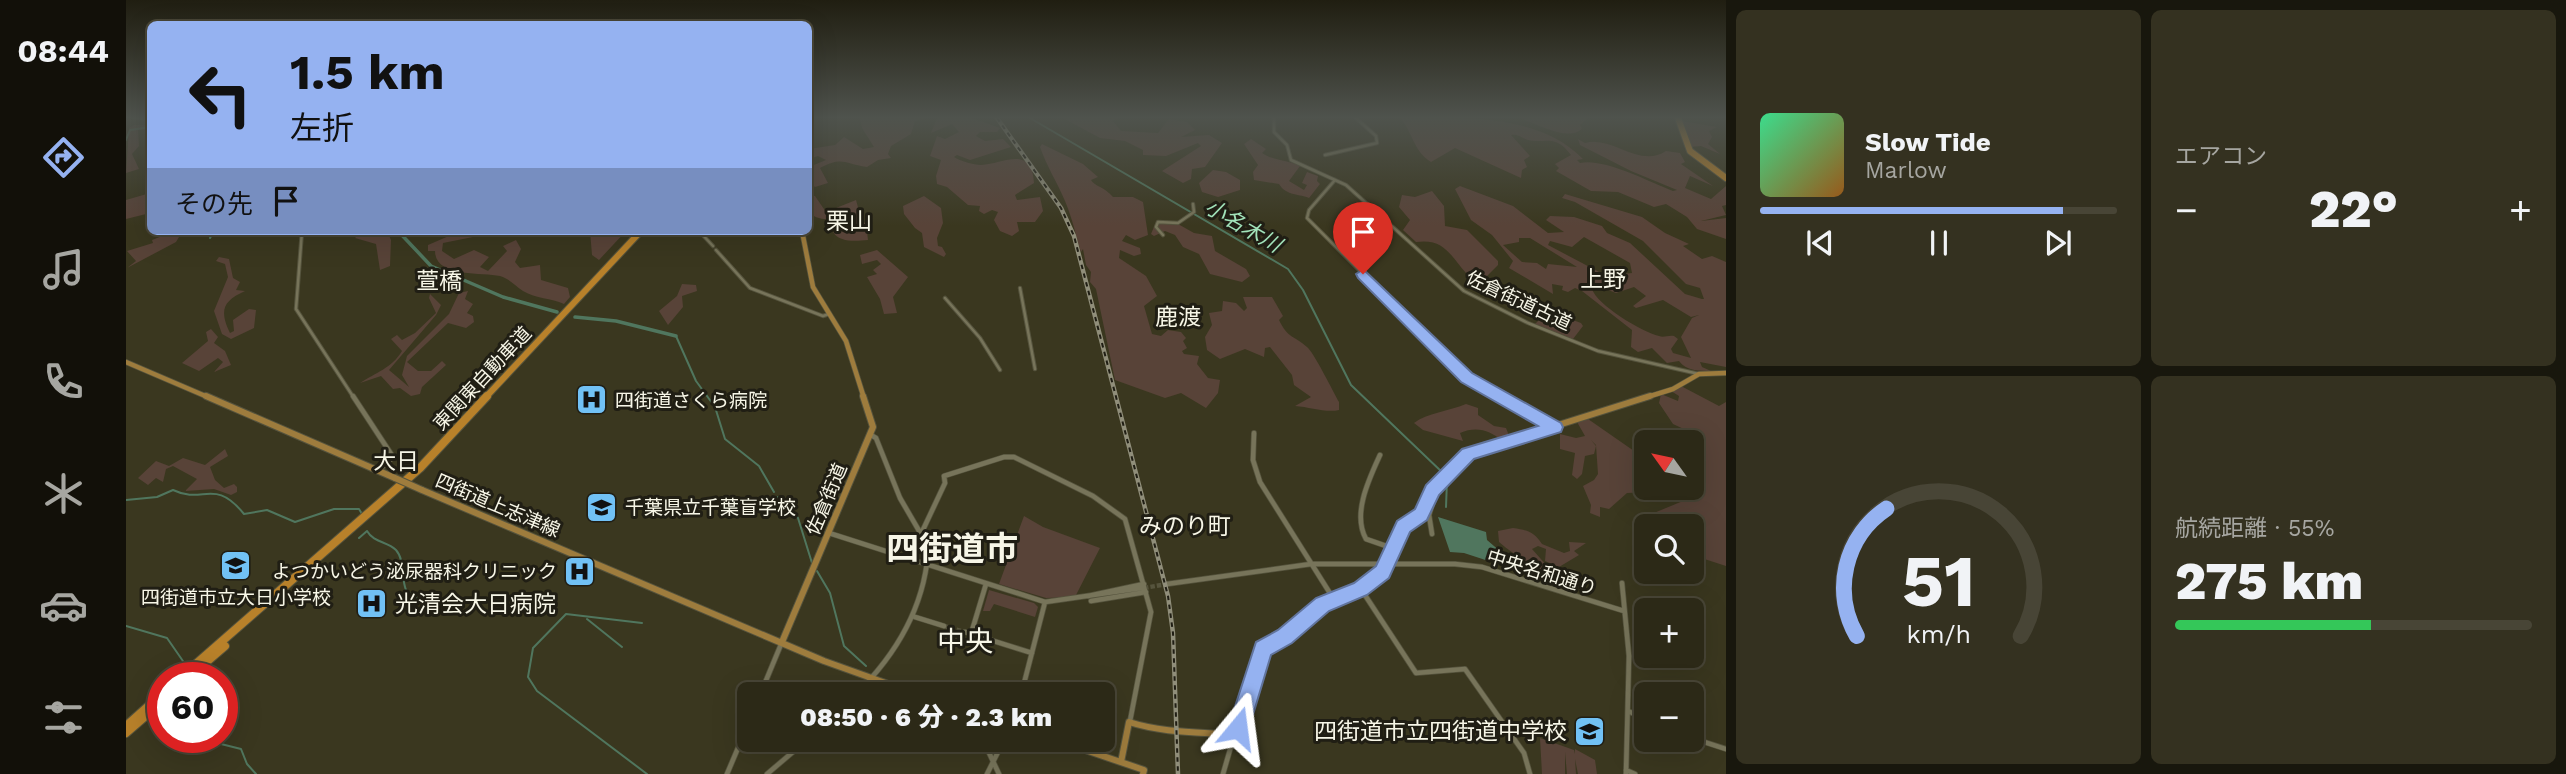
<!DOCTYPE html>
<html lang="ja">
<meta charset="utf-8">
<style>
:root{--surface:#2c2917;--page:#343120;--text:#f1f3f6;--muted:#a6a6a1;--line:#484536;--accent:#95b2f1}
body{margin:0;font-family:"Work Sans","Noto Sans JP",sans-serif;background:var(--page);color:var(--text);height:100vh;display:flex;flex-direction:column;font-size:26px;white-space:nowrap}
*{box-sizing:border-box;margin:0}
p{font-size:23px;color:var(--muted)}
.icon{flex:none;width:38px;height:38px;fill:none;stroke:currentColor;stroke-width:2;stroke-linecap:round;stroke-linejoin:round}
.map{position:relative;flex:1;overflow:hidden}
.drawer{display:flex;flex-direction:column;gap:10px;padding:10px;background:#18170d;width:840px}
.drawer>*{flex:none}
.guide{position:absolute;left:21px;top:21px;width:665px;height:214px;border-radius:10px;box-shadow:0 7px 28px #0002,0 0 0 2px var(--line);background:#95b2f1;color:#111;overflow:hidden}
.needle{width:46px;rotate:303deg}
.fabs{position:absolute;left:1508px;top:430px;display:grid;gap:14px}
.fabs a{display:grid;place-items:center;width:70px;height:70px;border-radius:10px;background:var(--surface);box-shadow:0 7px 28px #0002,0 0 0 2px var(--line);font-size:35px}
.speed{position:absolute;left:21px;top:662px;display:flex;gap:14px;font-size:35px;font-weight:700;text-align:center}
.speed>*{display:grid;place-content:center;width:91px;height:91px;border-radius:50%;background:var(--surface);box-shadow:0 7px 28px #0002,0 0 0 2px var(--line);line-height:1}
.speed .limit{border:10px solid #d22;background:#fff;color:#111}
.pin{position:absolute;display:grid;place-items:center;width:60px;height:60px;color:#fff;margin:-72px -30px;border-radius:50% 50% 50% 0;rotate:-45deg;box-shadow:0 0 7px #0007}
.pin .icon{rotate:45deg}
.me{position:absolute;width:77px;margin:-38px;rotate:16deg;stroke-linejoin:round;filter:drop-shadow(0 0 5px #0008)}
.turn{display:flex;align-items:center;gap:24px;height:147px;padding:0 28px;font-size:32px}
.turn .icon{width:91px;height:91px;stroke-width:2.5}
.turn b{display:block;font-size:49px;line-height:60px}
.then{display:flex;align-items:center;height:66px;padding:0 28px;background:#0003;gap:14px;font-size:26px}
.big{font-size:52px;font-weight:800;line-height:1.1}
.drawer .widget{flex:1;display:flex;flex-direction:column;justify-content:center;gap:10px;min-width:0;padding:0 24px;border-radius:10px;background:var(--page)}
.drawer .dial{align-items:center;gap:0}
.dial svg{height:182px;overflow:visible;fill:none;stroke:var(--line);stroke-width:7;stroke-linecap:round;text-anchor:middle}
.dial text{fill:var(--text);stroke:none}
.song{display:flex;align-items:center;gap:21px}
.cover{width:84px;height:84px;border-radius:10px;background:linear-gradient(135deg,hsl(150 70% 55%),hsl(30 70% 35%))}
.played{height:7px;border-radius:4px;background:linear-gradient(90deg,var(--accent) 85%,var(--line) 85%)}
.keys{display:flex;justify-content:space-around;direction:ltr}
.heat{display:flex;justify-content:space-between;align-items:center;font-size:38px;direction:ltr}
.charge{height:10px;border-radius:5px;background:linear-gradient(90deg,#34c759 55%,var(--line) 0)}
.drawer .tiles{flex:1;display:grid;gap:10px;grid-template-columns:repeat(2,1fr)}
.trip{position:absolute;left:611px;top:682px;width:378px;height:70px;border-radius:10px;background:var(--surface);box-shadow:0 7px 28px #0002,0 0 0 2px var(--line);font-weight:800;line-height:70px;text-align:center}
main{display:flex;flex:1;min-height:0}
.tabs{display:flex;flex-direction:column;width:126px;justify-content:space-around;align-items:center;background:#121009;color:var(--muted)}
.tabs .icon{width:49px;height:49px}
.tabs .on{color:var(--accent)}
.tabs b{font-size:32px;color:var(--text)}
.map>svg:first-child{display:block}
.green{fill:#584338;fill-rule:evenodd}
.water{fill:#50765e}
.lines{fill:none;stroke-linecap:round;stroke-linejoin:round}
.stream{stroke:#50765e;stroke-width:2}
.river{stroke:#50765e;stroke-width:3.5}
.minor-tunnel{stroke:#56543d;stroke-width:4.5;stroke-dasharray:4.5 2;stroke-linecap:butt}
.minor-far1-casing{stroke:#55533d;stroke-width:4.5}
.minor-casing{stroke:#55533d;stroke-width:6}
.major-far1-casing{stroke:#55533d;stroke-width:6}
.major-casing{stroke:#55533d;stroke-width:8}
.highway-far1-casing{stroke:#55533d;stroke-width:8}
.highway-casing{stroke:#55533d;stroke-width:10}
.minor-far1{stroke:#77745a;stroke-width:2.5}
.minor{stroke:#77745a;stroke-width:4.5}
.major-far1{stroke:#9e7c3d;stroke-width:4.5}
.major{stroke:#9e7c3d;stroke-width:6}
.highway-far1{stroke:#b8812a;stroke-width:6}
.highway{stroke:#b8812a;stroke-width:8}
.rail-casing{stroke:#908e7a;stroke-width:4.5}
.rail{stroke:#201e14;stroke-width:2;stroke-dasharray:4.5;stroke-linecap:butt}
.major-bridge-casing{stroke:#55533d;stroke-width:8;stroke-linecap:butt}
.major-bridge{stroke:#9e7c3d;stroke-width:6}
.route{fill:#95b2f1;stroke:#61749d;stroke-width:2}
.labels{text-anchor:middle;stroke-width:6;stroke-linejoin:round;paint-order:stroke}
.street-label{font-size:19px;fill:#f7f6e7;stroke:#201e14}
.poi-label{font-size:19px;fill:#f7f6e7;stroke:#201e14;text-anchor:start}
.water-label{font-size:21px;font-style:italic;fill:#a2e3ba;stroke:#201e14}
.quarter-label{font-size:23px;fill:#f7f6e7;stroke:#201e14}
.near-poi-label{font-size:23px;fill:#f7f6e7;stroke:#201e14;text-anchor:start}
.near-quarter-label{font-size:28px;fill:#f7f6e7;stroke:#201e14}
.town-label{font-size:33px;font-weight:bold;fill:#f7f6e7;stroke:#201e14}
</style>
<main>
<nav class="tabs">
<b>08:44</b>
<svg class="icon on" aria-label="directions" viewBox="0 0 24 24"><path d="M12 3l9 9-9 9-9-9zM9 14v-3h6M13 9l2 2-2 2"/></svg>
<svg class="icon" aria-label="music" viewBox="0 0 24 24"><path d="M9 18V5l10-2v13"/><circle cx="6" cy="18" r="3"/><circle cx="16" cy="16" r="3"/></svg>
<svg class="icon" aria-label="phone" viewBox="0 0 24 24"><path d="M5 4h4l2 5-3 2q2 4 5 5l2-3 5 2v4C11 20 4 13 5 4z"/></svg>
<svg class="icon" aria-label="climate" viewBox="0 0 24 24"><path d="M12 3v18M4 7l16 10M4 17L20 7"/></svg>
<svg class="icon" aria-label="car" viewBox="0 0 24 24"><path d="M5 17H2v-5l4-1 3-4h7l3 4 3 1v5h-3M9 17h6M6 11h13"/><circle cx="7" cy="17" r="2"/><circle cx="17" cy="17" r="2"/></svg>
<svg class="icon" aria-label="filters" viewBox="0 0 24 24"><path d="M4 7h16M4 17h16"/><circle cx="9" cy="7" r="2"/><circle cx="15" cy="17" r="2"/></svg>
</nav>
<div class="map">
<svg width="1600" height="774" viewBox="0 0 1600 774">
<rect width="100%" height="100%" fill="#3a371f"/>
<!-- green -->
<path class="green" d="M734,118H800L789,121L785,134L765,146L762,154L765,158L752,160L741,167C718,164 717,156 694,168L702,183L689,187L683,182V167L700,160L692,156L683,159V149L709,145L718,137L737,149L748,147L736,128Z
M811,118H846L874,128L871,132H854L850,136L859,141L877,139L885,147L844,160L831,155L828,157C834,161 848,165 855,165C877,164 906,144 908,183L889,195L891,200L914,197L917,211L909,222H891L893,231L886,236L874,231L868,220L872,212L866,210L858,214L853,211L854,206L842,205L821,187L811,184L810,176L815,160L804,156L811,136L819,139L833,132L826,124L805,133Z
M937,118H991L987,121L995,131L1032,133L1043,119L1061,122L1069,130L1055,137L1083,135L1096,143L1079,167L1066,169L1065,179L1057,183L1036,171L1075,146L1072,143L1040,156L1017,155V150L999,141L974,138Z
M1274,118C1334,118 1411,112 1457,159L1451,160L1454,163C1479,158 1523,182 1547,191L1551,190L1505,171L1454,145L1452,139L1459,143C1486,135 1513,169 1540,151L1554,153L1559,162L1555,164L1587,186L1564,176L1559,188L1585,199L1600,186V205L1596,206L1600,215L1575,221L1600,218V239L1571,229L1561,217L1540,204L1528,207L1492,192L1465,191L1430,171L1433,168L1429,164L1445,155C1429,133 1419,144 1402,140C1395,138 1393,134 1385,135L1404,156L1398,160L1401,167L1396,170L1395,178L1329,148L1305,162C1287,151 1287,132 1274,118Z
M1394,118H1462L1454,125L1456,129C1441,142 1410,123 1394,118Z
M1555,121L1591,127L1583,131L1586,137L1582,144L1594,154L1575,146L1563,147Z
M8,125H24V130H12L13,146L6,154L13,169L0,173L3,128Z
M1125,139L1140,149L1136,153C1148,161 1161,160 1174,166L1163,181L1178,190L1181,185L1176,183L1181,172L1192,176L1191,181L1194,184L1183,198C1175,194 1160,196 1153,184L1128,180L1127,172L1132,165L1118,144Z
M916,144L957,164L972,177L965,180C968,186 979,187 987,197H1007L1017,202L1022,235L1009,240L1000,235L996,241L1014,248L1015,254L1008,256L994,250L993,258L1020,276L1031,296L1018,306L1026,334L1035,336L1042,330L1055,332L1060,338L1057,341L1061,348L1056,351L1058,354L1073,356L1071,364L1082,378L1094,380L1092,393L1080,408L1055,393L1039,398L989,380L970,289L964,282L965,272L960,265L957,249L955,252C950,237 947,220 939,201C931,182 921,167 914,147Z
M1087,170L1100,172L1114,180V190L1092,197L1076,192L1073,183Z
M1334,186L1387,206L1422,233L1438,232L1420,220L1424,216L1448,217L1476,226L1481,233L1504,243L1559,294L1576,299H1578L1574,288L1560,284L1517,241L1449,202L1436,198L1439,194L1516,217L1539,233L1563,244L1557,246L1576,259L1586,256L1600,262V367L1574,362L1576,367L1585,371C1573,371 1560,371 1553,361L1541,363L1526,348L1512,352L1505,347L1506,330L1456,291L1449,288L1442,292L1436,290L1437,286L1426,284L1427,294L1383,268L1387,261L1366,235L1345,220L1329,189ZM1458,237L1504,263L1506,273L1496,274L1484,267L1475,273L1422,245L1424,241L1446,247ZM1393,238H1404L1451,267L1422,264L1420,269L1411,263L1396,262L1377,245L1393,242ZM1472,286L1490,293L1508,287L1520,296L1507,306L1510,308L1537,300L1565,317L1573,315L1566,318L1555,337L1565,358L1547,353L1545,349L1552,339L1548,336C1542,335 1538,338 1533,336C1516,332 1471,305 1466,289Z
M1306,191L1318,206L1319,226L1341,230L1372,261V265L1360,277L1340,273C1324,255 1318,238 1290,242L1277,230L1284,220L1273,207L1276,195L1289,197Z
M24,193V213L0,219V200Z
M683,195L689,196L700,212L730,200L736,222L740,223L742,240C730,241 714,243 707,232L724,229V223L719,218C706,220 693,221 683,213Z
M798,196L815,208L817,223L811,238L812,246L816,247L820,254L818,257L798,247L796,233L789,228L778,214L777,206Z
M1030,222L1052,224L1068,233L1086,236L1089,251L1120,269L1124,276L1116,282L1084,274L1073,254L1057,247L1049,235L1039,231L1028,236L1025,234Z
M49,231H75L53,237L50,242L1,268L10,261L1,251L27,243L26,240Z
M236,231L262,233L265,240L264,266L254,270L250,244L229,238Z
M354,231L352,236L317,243L316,251L328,259L348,250L363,257L354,267L362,271L381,251L377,246L390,240L395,249L389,262L394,268L414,265L415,280L442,288L444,297L438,304C425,298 410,299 397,291C389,286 384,279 374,276C356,272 309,278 309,251H302V245L332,232Z
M464,231H500L473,260L466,255Z
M751,250L782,277L767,297L771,313L758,314L754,299L741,277L751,274L747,270L755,264L751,260L736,264L734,255Z
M93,257L103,259L107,278L114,282L110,290L119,291C97,301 93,310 104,333L108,331L107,320L123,309L130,310L128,328L105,339L96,334L88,311L102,277L99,264L90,261Z
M556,284L570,285L571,291L556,296L557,307L542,325L533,311L551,296Z
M342,291L339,299L347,304L341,313L347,316L348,322L340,328L322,323L281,362L292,371H305L316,361L320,365L296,387L294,394L285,396L274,388L267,389L255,376L234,383C249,373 266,368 276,351L265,339L271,335L276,340L289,333L310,313L303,298L304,294L315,305L310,315L263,370L283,387L276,375L281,356L323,314L333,293Z
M1117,297H1146L1157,316L1153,320C1162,339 1168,335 1181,347C1187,351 1208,393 1213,402V410C1200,413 1184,407 1169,406L1185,397L1168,385L1166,375L1144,347L1139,348L1138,357L1119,349L1094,359L1081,350L1079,337L1086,325L1083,313L1096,311L1097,301L1110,303L1118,311L1121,308Z
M1406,305L1455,323L1457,326L1447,339L1409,324L1416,317L1404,310Z
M85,329L92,337L88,343L99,351L105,365L88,372L97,362L92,358L73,371L56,363L82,341L80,332Z
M1555,386L1593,406L1600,402V566L1566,555V527H1521L1506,522L1557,501L1543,492L1535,496L1524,492L1501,493L1483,509L1474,507V517L1464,513L1465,505L1457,486L1468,480L1472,474L1470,445L1465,440L1470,446L1468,454L1459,456L1456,474L1451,479L1446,475L1449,453L1434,449V434L1450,438L1459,436L1451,422L1462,419L1521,460V488H1566L1564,432L1547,424L1533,403L1535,394L1552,401L1553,396L1545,391Z
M1340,404L1352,408V415L1368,426L1380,428L1384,438L1376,441C1364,430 1350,426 1334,433L1337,441L1297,430L1288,423C1301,413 1323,411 1340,404Z
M99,449L102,456L84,467L89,480L98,488L108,484L111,487V492L105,495L88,489L59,491L71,479L47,466L40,469L37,482L30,478L22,485L12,478L30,461L43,466L57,458L79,465Z
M898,516L917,527L974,548L949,597L920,598L873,584Z
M1387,528C1401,530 1408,532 1416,544L1438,553L1444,551L1443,542L1460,543L1448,551L1453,555L1433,567L1419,561L1420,549L1412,546L1406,549L1430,576L1431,583L1417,581C1405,563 1389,556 1373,542L1372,531Z
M863,590L908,603L912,607L909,617L868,604L864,611H857Z
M1414,738L1448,750L1449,754V749L1469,760L1471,774H1452L1449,759L1450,774H1441L1439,752V774H1416Z"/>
<!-- water -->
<path class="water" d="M1312,517L1360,532L1361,540L1389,564L1390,570L1338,553L1324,552Z"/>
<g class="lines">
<!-- stream -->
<path class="stream" d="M6,118L24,120
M904,118L1162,269L1177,290L1225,385L1318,474
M0,140L4,130L24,127
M84,238L88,231
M550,336L570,381L589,407L599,439L633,466L648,492
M652,497L672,518L686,563
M0,500L31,497L47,490C78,505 88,477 118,514L141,510L169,522L208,509H233L236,514
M1320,507L1321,480
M233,538L241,531C248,543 261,541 270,550C279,560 275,578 280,590L298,603
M691,571L704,593L718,646L740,666
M461,619L496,647
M516,623L440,614L407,648L402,677L411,691L521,774
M0,626L41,638L59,664
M84,737L87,742L115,749L121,764L130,774"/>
<!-- river -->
<path class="river" d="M272,231L305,266L377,297L431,312
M449,317L490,321L550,336"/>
<!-- minor-tunnel -->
<path class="minor-tunnel" d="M1018,588L1041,584
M818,626L839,632"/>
<defs>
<path id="minor-far1" d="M1148,118V132L1161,145L1165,160L1220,185L1338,291L1402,323L1472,351L1573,374
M1199,155L1251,143L1250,136L1230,118
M1209,180L1183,210L1181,218L1338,375L1378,398
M176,231L170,309L228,398
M573,231L587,246
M1037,235L1030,227L1032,222L1052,223L1068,212L1067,204
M590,250L624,288L697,316L703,314
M894,288L909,369
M819,298L854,338L874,370"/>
<path id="minor" d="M227,396L267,457L253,470
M1375,396L1426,426
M1128,433L1127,460L1134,482L1207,598
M1254,455C1243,479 1226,514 1240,539L1266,548
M1305,493L1308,498L1303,515L1306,534
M703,533L919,602L1016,588
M795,534L819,483L818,476L878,457H888L967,496L999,519L1025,612L1004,721
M1496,583L1503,656L1500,774
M1041,584L1185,564H1329L1356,567L1498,611
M1235,589L1290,673L1339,669L1398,753L1404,774
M962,596L1018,584
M965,601L1020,592
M789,617L818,626
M839,632L906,653
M845,634L860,584
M634,695L656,642
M729,695C768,657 797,610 802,554L799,541L774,498L750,438L745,435
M895,695L919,602
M1502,711L1521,720
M1566,738L1600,749
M857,740L873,774
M1500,770L1509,774
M601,774L623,722
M641,774L681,740
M861,774L878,740
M1097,774L1108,736"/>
<path id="major-far1" d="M676,231L687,287L720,341L738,398
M0,362L84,398
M1518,398L1547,389L1573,374L1600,373"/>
<path id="major" d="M80,396L269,478
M296,490L698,661L793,695
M656,642L747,427L737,396
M930,740L1018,770L1017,774
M995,762L1003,722C1037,733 1074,732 1110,735L1137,649L1163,634L1197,604L1235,589L1257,572L1276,528L1295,514L1307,490L1344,453L1524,396"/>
<path id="highway-far1" d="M1552,118L1564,151L1600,178
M359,398L515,231"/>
<path id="highway" d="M55,677L294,468L361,396
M63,677L99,646
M0,726L37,693
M0,733L37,701"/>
</defs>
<!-- minor-far1 casing -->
<use href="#minor-far1" class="minor-far1-casing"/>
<!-- minor casing -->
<use href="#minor" class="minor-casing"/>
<!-- major-far1 casing -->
<use href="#major-far1" class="major-far1-casing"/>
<!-- major casing -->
<use href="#major" class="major-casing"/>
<!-- highway-far1 casing -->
<use href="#highway-far1" class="highway-far1-casing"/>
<!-- highway casing -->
<use href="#highway" class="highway-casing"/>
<!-- minor-far1 -->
<use href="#minor-far1" class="minor-far1"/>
<!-- minor -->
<use href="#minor" class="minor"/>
<!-- major-far1 -->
<use href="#major-far1" class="major-far1"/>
<!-- major -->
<use href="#major" class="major"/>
<!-- highway-far1 -->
<use href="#highway-far1" class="highway-far1"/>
<!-- highway -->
<use href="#highway" class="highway"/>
<defs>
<path id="rail" d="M871,118L935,208L948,236L1042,596L1047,633L1052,774"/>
</defs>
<!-- rail casing -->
<use href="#rail" class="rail-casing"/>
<!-- rail -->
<use href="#rail" class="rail"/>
<defs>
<path id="major-bridge" d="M269,478L296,490"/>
</defs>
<!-- major-bridge casing -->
<use href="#major-bridge" class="major-bridge-casing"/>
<!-- major-bridge -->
<use href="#major-bridge" class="major-bridge"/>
</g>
<!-- sky -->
<linearGradient id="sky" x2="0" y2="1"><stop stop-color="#201e11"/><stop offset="0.52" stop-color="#4f534d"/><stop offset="1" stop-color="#4f534d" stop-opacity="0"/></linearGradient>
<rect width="1600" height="226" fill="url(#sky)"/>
<!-- route -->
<path class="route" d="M1237,269L1346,373L1435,423L1437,427L1435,432L1348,459L1313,495L1301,520L1284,532L1263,578L1241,595L1203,611L1166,643L1145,655L1123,728L1120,736L1112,739L1105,736L1102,728L1130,642L1152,630L1190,598L1228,583L1250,566L1271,521L1289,509L1300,485L1336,449L1412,426L1335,382L1232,278L1230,274Z"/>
<!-- icons -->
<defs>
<symbol id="hospital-square" viewBox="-11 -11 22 22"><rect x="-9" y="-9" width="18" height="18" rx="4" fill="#71c1f5" stroke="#201e14"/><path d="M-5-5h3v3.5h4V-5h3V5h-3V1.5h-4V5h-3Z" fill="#111"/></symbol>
<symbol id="school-square" viewBox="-11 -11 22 22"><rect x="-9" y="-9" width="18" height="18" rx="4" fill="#71c1f5" stroke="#201e14"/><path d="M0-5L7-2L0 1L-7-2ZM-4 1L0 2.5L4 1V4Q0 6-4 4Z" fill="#111"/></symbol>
</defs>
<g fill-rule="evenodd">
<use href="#hospital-square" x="448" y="382" width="35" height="35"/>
<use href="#school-square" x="458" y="490" width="35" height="35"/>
<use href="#school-square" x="92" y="548" width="35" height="35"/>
<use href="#hospital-square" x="436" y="554" width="35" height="35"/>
<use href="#hospital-square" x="228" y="586" width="35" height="35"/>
<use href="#school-square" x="1446" y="714" width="35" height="35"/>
</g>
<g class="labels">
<!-- street labels -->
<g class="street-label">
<text transform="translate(1393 300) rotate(25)" y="7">佐倉街道古道</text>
<text transform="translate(356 378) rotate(-47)" y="7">東関東自動車道</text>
<text transform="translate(700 499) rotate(-67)" y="7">佐倉街道</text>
<text transform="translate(372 505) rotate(23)" y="7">四街道上志津線</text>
<text transform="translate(1416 572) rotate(17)" y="7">中央名和通り</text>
</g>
<!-- poi labels -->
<g class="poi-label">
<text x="489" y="407">四街道さくら病院</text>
<text x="499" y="514">千葉県立千葉盲学校</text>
<text x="431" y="578" text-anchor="end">よつかいどう泌尿器科クリニック</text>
<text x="110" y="604" text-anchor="middle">四街道市立大日小学校</text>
</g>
<!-- water labels -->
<g class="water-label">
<text transform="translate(1117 226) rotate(30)" y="7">小名木川</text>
</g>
<!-- quarter labels -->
<g class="quarter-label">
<text x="723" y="229">栗山</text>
<text x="1477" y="287">上野</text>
<text x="313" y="289">萱橋</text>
<text x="1052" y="325">鹿渡</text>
<text x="270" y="469">大日</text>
<text x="1059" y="534">みのり町</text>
</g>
<!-- near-poi labels -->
<g class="near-poi-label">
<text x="269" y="612">光清会大日病院</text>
<text x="1441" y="739" text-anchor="end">四街道市立四街道中学校</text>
</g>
<!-- near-quarter labels -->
<g class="near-quarter-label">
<text x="839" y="651">中央</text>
</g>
<!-- town labels -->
<g class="town-label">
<text x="826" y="560">四街道市</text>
</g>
</g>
</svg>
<div class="fabs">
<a><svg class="needle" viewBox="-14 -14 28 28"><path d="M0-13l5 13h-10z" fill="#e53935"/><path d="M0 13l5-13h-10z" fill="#a6a6a1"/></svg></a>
<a><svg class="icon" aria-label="search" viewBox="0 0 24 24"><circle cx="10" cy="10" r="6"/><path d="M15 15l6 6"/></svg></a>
<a>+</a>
<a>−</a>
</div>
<div class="speed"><div class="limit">60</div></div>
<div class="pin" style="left:1237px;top:274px;background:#d93025"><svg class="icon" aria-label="arrive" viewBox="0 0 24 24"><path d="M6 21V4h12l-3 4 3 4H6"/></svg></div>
<svg class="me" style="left:1112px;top:728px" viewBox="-20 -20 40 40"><path d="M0-17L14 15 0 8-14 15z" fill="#95b2f1" stroke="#fff" stroke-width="4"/></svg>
<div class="trip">08:50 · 6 分 · 2.3 km</div>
<div class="guide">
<div class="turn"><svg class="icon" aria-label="left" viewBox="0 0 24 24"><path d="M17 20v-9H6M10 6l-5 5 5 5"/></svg><div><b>1.5 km</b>左折</div></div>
<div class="then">その先<svg class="icon" aria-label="arrive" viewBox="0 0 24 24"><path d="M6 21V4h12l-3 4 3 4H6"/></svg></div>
</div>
</div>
<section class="drawer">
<div class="tiles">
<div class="widget">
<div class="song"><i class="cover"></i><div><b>Slow Tide</b><p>Marlow</p></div></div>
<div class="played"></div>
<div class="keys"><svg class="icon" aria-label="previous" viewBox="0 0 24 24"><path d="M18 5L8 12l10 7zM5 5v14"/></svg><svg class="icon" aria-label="pause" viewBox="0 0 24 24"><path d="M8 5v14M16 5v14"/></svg><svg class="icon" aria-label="next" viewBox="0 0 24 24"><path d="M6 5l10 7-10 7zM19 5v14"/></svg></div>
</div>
<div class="widget"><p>エアコン</p>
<div class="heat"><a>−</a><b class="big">22°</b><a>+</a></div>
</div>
<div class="widget dial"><svg viewBox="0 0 100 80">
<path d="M14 69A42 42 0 1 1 86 69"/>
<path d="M14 69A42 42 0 0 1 27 13" stroke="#95b2f1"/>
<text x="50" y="56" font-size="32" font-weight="700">51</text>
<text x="50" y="72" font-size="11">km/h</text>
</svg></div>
<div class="widget"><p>航続距離 · 55%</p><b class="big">275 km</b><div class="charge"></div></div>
</div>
</section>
</main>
